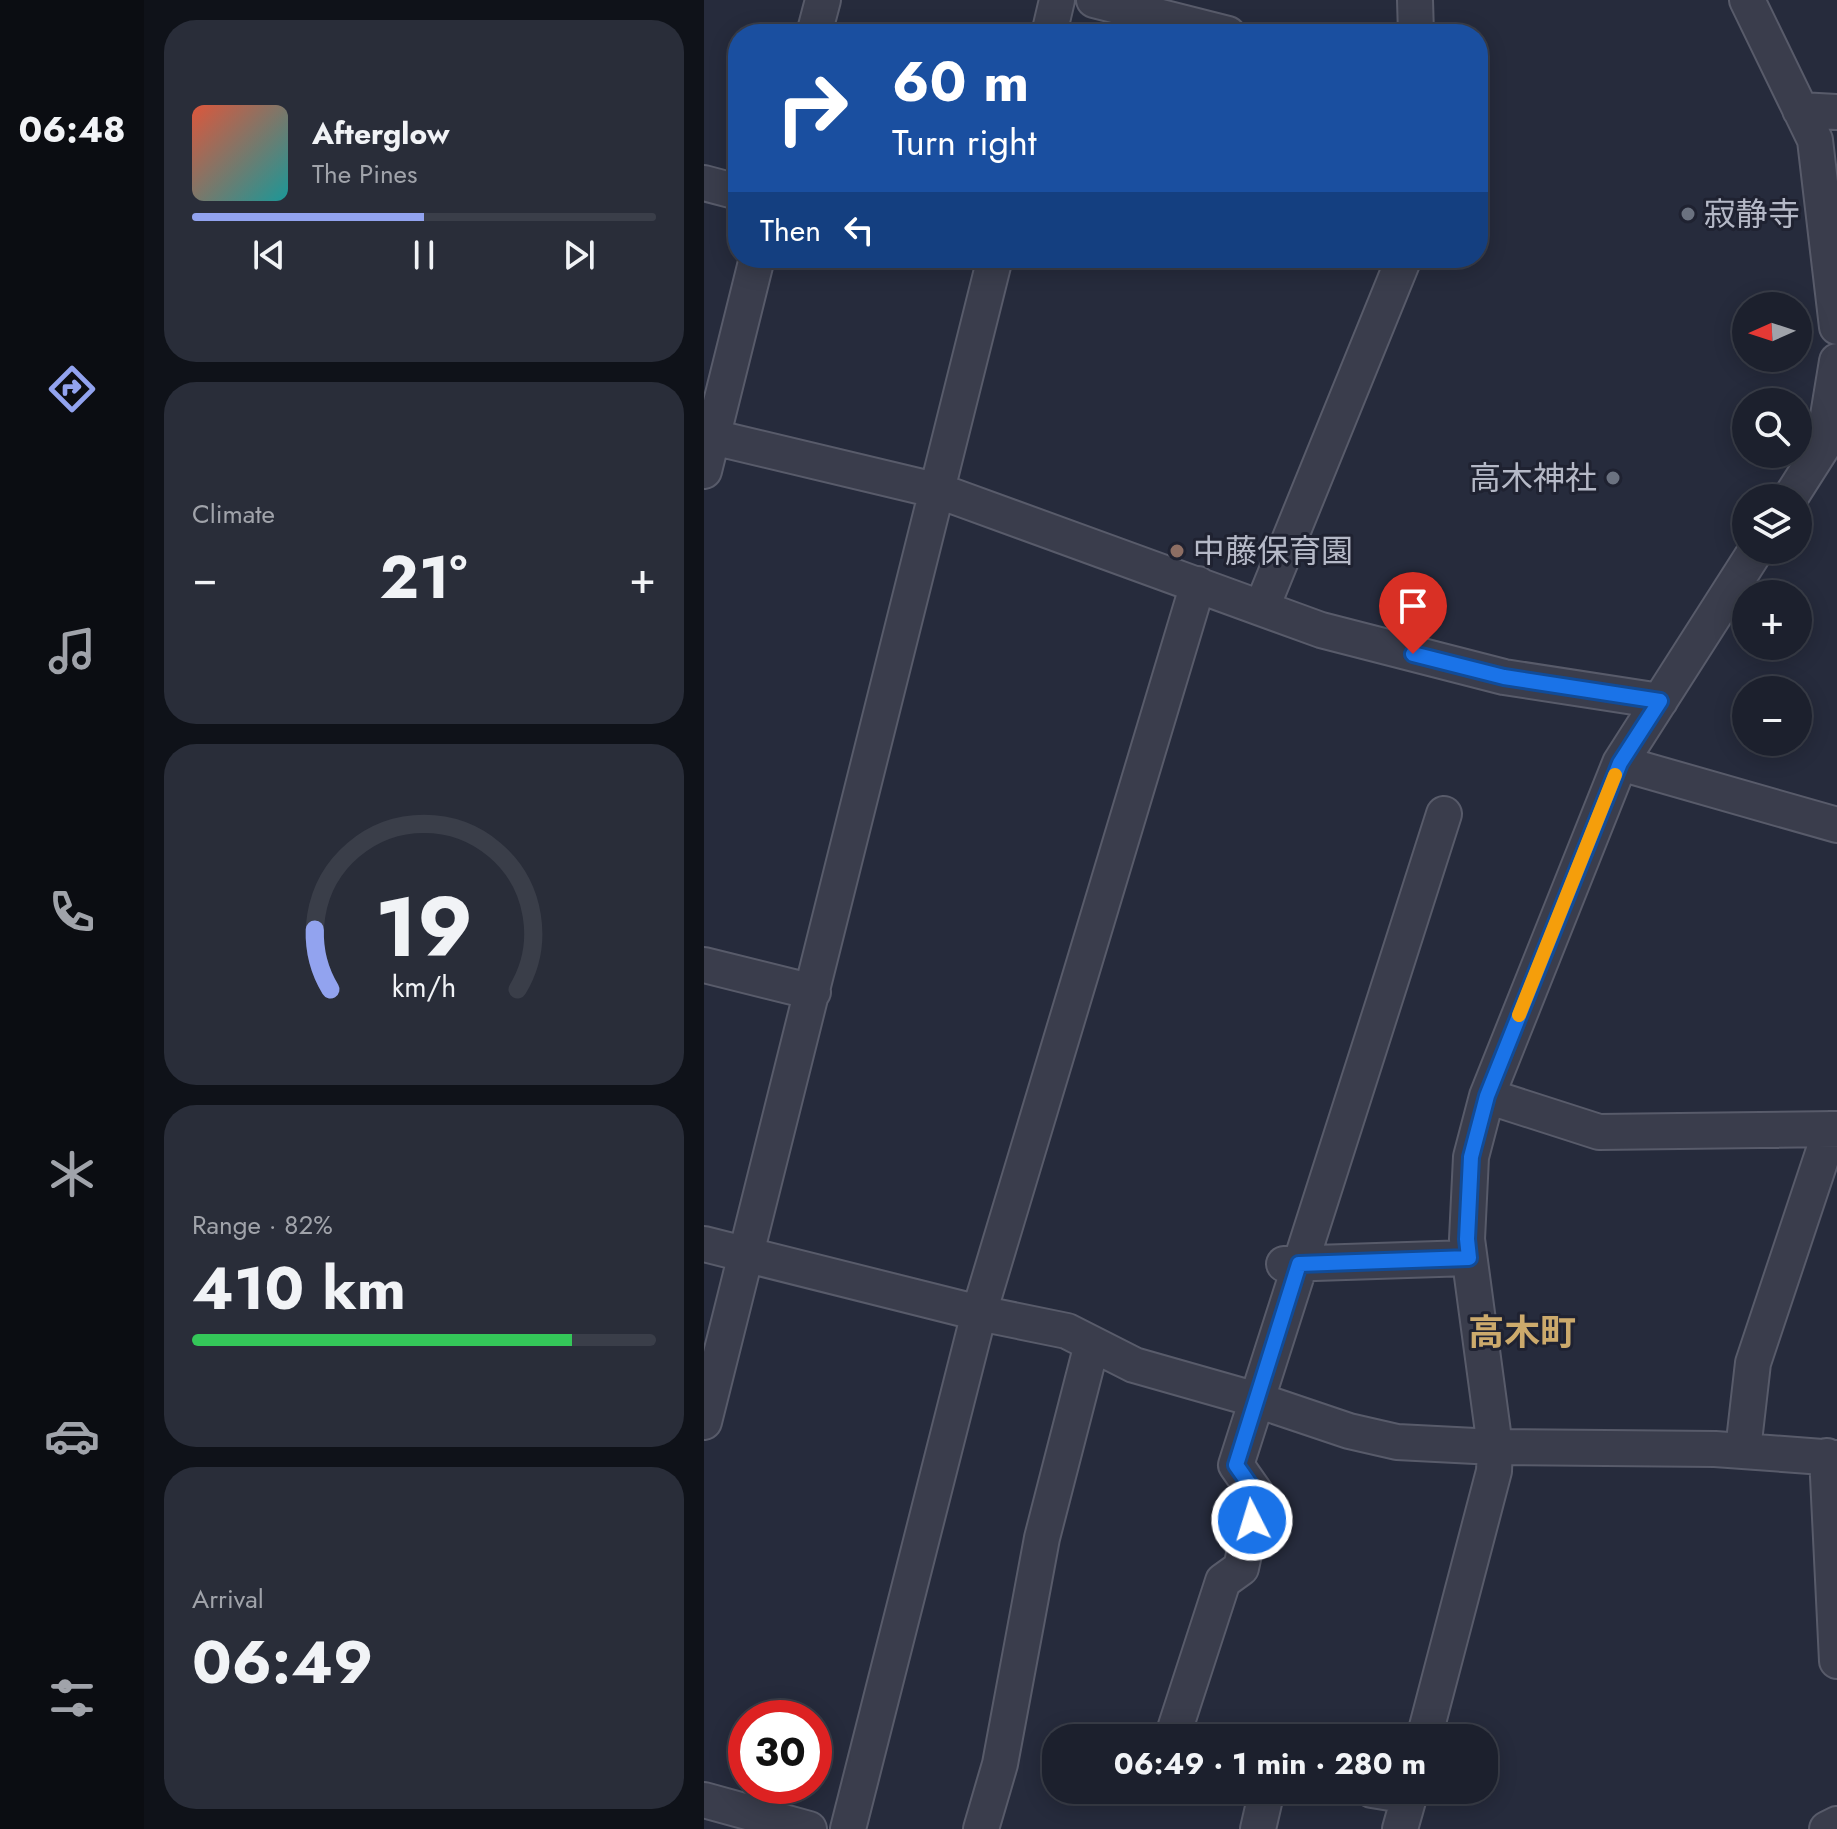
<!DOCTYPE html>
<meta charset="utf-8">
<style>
:root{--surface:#1c202d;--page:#292d39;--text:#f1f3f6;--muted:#a0a3aa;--line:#3a3e49;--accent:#92a3ef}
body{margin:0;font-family:Jost,"Noto Sans JP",sans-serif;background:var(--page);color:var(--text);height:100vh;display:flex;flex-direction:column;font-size:30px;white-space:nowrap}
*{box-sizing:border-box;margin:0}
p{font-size:26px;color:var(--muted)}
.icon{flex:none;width:44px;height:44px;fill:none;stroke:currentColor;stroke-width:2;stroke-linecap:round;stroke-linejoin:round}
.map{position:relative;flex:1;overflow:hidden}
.drawer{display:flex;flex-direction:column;gap:20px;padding:20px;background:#0f1219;width:560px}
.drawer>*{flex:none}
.guide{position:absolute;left:24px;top:24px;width:760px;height:244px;border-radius:32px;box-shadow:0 4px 20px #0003,0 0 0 2px var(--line);background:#1a4fa0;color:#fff;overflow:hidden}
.needle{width:52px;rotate:267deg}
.fabs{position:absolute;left:1028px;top:292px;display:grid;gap:16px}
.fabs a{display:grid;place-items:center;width:80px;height:80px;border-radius:50%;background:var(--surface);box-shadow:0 4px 20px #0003,0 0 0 2px var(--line);font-size:40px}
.speed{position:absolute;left:24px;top:1700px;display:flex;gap:16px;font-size:40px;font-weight:700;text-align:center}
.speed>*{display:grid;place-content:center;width:104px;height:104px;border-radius:50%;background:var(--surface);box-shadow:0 4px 20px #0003,0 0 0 2px var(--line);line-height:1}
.speed .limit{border:12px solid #d22;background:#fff;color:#111}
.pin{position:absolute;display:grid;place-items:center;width:68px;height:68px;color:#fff;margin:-82px -34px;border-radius:50% 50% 50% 0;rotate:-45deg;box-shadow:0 0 8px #0007}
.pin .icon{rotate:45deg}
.me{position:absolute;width:88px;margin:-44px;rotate:355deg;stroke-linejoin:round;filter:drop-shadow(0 0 6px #0008)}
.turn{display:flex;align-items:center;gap:28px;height:168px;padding:0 32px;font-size:36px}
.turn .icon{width:104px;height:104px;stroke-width:2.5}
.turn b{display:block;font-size:56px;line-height:68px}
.then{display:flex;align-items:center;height:76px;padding:0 32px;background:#0003;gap:16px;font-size:30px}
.big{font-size:60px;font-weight:700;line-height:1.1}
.drawer .card{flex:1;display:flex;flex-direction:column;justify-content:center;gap:12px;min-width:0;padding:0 28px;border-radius:32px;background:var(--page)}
.drawer .dial{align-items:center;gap:0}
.dial svg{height:208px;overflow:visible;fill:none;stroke:var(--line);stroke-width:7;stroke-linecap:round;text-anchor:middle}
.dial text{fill:var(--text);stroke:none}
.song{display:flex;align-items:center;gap:24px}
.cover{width:96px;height:96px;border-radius:12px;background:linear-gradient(135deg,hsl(10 70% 55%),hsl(180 70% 35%))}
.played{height:8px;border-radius:4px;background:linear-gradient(90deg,var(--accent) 50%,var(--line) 50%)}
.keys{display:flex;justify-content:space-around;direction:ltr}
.heat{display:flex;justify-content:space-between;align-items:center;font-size:44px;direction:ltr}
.charge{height:12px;border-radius:6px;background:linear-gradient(90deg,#34c759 82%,var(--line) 0)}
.trip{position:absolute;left:338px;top:1724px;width:456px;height:80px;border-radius:32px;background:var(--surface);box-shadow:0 4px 20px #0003,0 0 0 2px var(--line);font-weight:700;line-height:80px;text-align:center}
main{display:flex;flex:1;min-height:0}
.dock{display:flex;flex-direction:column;width:144px;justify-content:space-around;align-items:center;background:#0b0d12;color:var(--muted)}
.dock .icon{width:56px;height:56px}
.dock .active{color:var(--accent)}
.dock b{font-size:36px;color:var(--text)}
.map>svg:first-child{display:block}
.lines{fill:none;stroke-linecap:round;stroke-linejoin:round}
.minor-casing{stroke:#585b6a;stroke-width:38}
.minor{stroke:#3a3d4c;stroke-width:34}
.route-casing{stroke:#114b97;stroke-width:20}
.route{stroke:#1a73e8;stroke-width:14}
.slow{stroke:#f59e0b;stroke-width:14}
.worship-dot{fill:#6b7280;stroke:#1f2231;stroke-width:3}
.education-dot{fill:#8d6e63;stroke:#1f2231;stroke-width:3}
.labels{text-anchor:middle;stroke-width:6;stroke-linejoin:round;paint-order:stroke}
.poi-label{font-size:32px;fill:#b5b9c7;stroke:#1f2231;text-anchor:start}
.quarter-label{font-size:36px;font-weight:bold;fill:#ccaa6c;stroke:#1f2231}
</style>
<main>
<nav class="dock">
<b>06:48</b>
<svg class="icon active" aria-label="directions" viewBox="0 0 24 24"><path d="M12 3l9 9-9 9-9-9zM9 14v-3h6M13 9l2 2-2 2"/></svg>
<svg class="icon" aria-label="music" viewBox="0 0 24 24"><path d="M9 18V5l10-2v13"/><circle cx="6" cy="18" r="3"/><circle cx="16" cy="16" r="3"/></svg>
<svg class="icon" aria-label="phone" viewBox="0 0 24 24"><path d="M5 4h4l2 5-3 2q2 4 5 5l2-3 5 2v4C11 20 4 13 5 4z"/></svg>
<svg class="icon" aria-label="climate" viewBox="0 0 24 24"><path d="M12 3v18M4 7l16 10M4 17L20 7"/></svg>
<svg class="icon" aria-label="car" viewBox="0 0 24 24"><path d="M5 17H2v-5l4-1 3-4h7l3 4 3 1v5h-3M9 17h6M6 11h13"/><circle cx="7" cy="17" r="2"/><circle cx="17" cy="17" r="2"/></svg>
<svg class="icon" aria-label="filters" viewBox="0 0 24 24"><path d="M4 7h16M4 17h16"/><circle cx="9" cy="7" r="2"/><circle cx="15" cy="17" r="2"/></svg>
</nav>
<section class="drawer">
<div class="card">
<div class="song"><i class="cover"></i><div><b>Afterglow</b><p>The Pines</p></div></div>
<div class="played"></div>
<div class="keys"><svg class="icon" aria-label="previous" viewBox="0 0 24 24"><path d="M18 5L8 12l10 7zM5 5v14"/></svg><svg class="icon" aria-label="pause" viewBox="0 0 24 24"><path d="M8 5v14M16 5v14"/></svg><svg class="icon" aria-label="next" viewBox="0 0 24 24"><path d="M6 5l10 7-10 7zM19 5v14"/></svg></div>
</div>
<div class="card"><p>Climate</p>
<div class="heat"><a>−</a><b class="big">21°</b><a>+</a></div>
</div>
<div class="card dial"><svg viewBox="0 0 100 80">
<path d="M14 69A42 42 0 1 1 86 69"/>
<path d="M14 69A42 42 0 0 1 8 46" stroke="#92a3ef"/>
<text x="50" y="56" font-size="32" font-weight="700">19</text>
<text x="50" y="72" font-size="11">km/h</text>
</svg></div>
<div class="card"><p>Range · 82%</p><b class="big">410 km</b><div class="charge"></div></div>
<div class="card"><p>Arrival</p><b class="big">06:49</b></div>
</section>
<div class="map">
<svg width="1133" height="1829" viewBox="0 0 1133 1829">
<rect width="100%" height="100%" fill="#262b3c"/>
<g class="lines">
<defs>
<path id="minor" d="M390,0L524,34
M711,0L712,34
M1043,0L1111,140L1133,327
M110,34L119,0
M345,34L353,0
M1096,110L1133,112
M0,183L34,192
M0,435L235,491L617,630L800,677L956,701
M0,471L53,258
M1086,498L1119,446L1133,361
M558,607L700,258
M916,763L1133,825
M0,965L109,992
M783,1096L895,1132L1133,1129
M0,1244L275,1313L363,1331L430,1365L553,1400L645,1431L693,1442L791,1447L1011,1449L1133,1458
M580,1264L765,1258
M0,1422L291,258
M1039,1450L1049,1363L1127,1129
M1123,1456L1133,1661
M468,1738L519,1581L537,1568L553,1495L532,1465L740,814
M720,1738L790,1471L791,1447L763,1239L767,1157L783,1096L916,763L1052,550
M668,1790L705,1796
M0,1800L105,1829
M144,1829L275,1313L494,584
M277,1829L296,1764L338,1538L388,1344
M554,1829L563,1790
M696,1829L707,1790
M1123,1829L1133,1824"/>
</defs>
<!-- minor casing -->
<use href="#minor" class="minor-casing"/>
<!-- minor -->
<use href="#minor" class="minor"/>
</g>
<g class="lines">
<defs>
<path id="route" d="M548,1520L553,1495L532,1465L595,1264L765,1258L763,1239L767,1157L783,1096L916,763L956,701L800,677L709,654"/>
</defs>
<!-- route casing -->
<use href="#route" class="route-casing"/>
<!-- route -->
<use href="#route" class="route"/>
<!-- slow -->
<path class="slow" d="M815,1015L911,775"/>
</g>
<!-- markers -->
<g class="worship-dot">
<circle cx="984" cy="214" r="8"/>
<circle cx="909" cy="478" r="8"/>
</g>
<circle class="education-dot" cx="473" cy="551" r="8"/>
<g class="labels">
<!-- poi labels -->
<g class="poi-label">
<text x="1000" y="225">寂静寺</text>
<text x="893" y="489" text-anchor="end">高木神社</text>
<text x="489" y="562">中藤保育園</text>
</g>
<!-- quarter labels -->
<g class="quarter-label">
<text x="818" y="1345">高木町</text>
</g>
</g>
</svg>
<div class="fabs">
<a><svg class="needle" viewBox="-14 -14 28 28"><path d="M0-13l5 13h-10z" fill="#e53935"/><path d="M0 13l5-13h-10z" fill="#a0a3aa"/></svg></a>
<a><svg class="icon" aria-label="search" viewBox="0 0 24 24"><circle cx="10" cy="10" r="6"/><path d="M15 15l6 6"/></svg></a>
<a><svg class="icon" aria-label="layers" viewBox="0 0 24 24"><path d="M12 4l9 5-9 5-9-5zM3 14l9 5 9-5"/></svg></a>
<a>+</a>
<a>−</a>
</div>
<div class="speed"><div class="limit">30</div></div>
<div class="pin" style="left:709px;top:654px;background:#d93025"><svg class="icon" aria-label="arrive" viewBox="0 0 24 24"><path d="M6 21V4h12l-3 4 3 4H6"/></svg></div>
<svg class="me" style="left:548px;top:1520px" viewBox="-20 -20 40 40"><circle r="17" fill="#1a73e8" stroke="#fff" stroke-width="3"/><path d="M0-11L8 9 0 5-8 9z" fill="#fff"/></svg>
<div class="trip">06:49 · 1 min · 280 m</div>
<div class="guide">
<div class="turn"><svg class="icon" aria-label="right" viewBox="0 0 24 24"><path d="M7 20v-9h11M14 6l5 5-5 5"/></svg><div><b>60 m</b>Turn right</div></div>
<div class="then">Then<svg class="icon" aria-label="left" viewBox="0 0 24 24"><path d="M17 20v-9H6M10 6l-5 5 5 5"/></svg></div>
</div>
</div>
</main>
